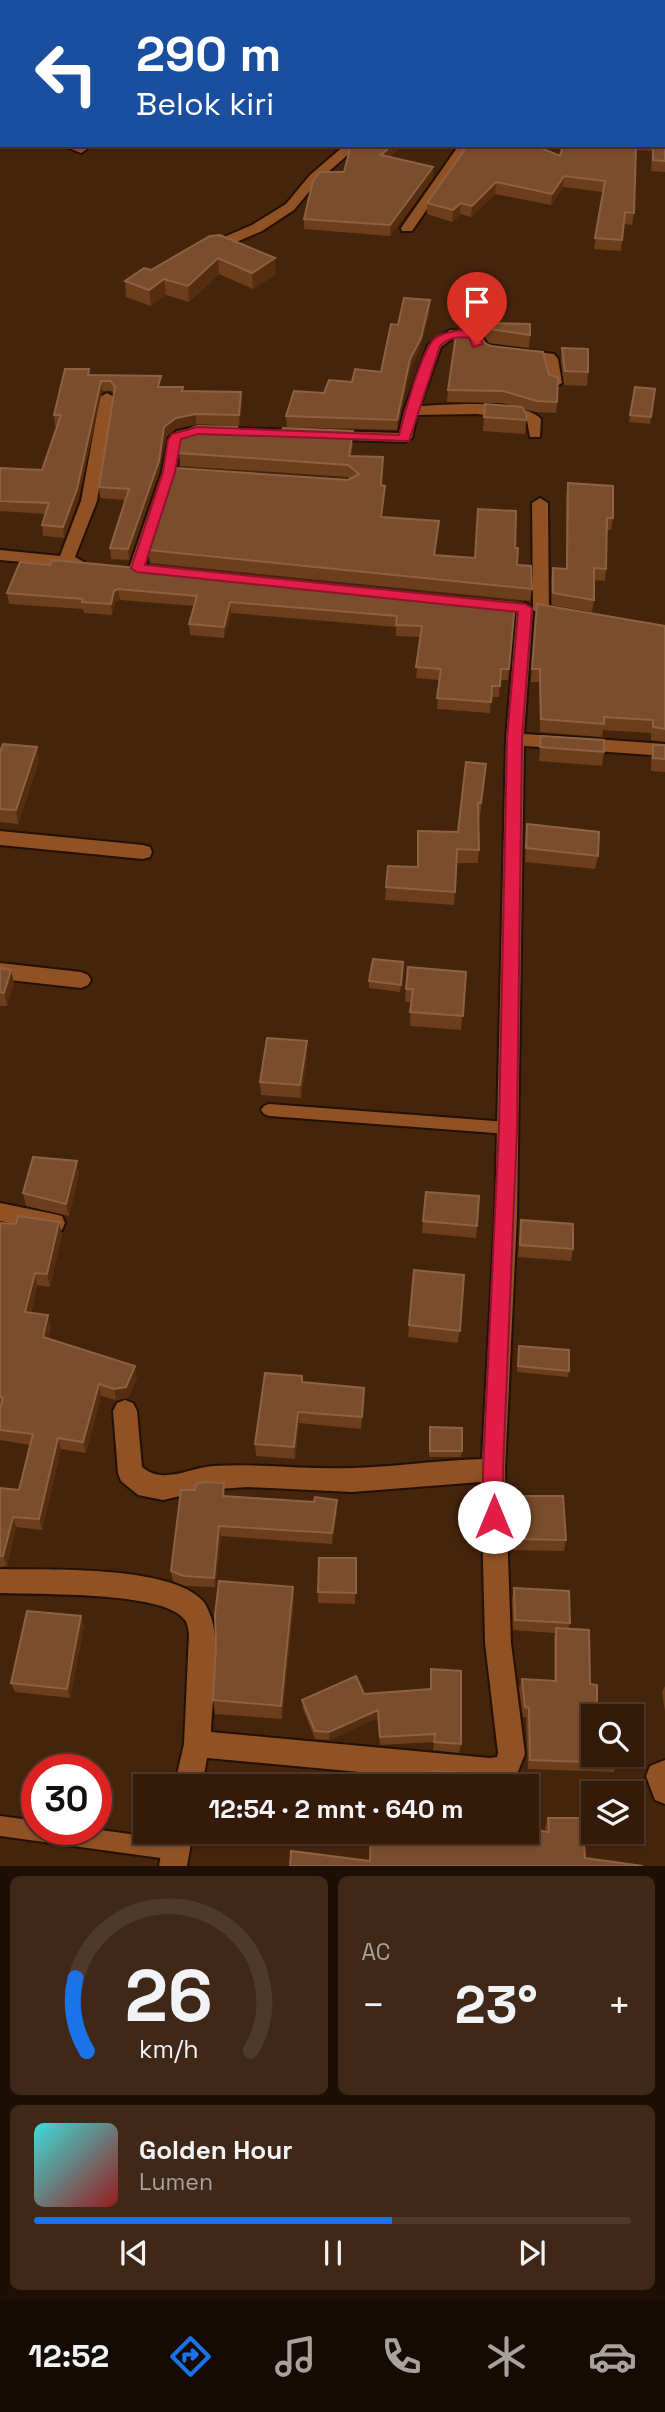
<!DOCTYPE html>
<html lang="id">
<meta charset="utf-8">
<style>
:root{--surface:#341b09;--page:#3f2817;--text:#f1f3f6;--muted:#a9a19c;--line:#4e392a;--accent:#1a73e8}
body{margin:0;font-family:"Space Grotesk",sans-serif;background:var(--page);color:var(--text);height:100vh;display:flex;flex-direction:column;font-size:26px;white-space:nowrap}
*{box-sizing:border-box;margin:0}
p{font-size:23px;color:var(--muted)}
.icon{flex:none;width:38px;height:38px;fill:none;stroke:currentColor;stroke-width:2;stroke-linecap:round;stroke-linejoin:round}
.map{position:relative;height:1866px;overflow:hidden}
.drawer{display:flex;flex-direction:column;gap:10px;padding:10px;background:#1d0f05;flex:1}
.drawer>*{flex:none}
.guide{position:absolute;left:0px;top:0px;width:665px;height:147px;box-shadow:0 2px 5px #0004,0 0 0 2px var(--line);background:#1a4fa0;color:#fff;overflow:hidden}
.tools{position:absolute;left:581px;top:1704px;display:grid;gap:14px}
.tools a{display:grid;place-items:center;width:63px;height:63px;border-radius:0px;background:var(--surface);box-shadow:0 2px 5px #0004,0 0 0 2px var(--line);font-size:35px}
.speed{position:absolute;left:21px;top:1754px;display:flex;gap:14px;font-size:35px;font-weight:700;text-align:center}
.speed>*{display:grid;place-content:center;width:91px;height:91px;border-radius:50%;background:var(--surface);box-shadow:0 2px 5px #0004,0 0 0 2px var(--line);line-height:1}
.speed .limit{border:10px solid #d22;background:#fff;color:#111}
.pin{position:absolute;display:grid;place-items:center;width:60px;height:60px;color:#fff;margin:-72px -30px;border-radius:50% 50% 50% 0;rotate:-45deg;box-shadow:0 0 7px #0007}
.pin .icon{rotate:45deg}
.me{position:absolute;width:77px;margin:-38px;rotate:0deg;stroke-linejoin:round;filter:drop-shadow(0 0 5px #0008)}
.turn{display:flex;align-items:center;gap:24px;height:147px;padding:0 21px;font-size:32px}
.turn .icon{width:91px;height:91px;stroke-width:2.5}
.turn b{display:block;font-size:49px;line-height:60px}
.big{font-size:52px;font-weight:700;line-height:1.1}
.drawer .tile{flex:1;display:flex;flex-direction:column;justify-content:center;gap:10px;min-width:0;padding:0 24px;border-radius:10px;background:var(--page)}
.drawer .dial{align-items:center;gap:0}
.dial svg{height:182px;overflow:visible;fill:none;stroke:var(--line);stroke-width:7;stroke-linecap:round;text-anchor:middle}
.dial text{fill:var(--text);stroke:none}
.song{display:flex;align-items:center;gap:21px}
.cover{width:84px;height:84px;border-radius:10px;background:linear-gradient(135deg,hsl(180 70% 55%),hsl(0 70% 35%))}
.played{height:7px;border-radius:4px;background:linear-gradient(90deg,var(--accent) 60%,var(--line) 60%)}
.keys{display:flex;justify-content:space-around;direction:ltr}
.heat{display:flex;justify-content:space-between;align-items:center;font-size:38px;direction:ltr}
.drawer .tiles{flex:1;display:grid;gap:10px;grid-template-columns:1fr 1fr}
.tile:last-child{grid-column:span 2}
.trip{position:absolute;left:133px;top:1774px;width:406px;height:70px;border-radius:0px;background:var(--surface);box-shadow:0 2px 5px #0004,0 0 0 2px var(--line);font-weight:700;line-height:70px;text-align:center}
.tab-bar{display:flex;height:112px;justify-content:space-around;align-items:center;background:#150b04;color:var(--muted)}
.tab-bar .icon{width:49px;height:49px}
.tab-bar .active{color:var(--accent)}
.tab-bar b{font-size:32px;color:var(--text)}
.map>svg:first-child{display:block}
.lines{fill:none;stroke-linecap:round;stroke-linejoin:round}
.service-casing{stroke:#241004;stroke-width:4}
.minor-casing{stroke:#241004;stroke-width:4}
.service{fill:#905124;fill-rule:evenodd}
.minor{fill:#905124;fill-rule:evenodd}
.wall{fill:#6c3e1c}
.shaded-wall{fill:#562d0e}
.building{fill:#7a4d2c;stroke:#8d6142;stroke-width:2}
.route{fill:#e11d48;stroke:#92132f;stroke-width:2}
</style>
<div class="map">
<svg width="665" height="1866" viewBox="0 0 665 1866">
<rect width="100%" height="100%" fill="#45240c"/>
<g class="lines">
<defs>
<path id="service" d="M269,1104L508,1122L513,1124L516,1128L513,1132L508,1134L269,1116L264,1114L261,1110L264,1106Z
M0,1816L37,1821V1829H93L175,1840L182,1843L185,1850L182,1857L175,1860L0,1836Z"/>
<path id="minor" d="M663,47H665V53H663Z
M0,65H2V72H0Z
M0,114H2L0,122Z
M61,145H81L87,149L81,153Z
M345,145H359L318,181L294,210L262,231L220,249H210V243L252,225L286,204L310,175Z
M459,145H471L412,231H402L401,228Z
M450,330L478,332L488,345L554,354L558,359L562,383L555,387L550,386L544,361C522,358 478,361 468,339L453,338L441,347L420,406C448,405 521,398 541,419L540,437H530L527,421L522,418L476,414L417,415L412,438L405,442L197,435L181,442L176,472L145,568L137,573L131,571L129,568L162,472L169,437L177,431L197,427L399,433L404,411L428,345Z
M107,393L114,397L97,501L75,557L84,562L76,567L0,560V550L60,556L81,501L100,397Z
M540,498L548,503L549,610L541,615L533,610L524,734L665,744V756L524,746L517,1216L505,1470L511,1643L525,1754L515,1779L490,1784L207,1758L202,1787H174L184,1744L189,1634C188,1629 188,1623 184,1619C162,1591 37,1595 0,1593V1569C47,1570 171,1565 203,1601C207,1606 210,1614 212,1620C220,1647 212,1702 211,1732L490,1758L497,1757L498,1753L485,1643L481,1482L352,1492L247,1487L206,1490L163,1500L138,1495L121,1481L118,1473L113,1411L117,1403L125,1400L133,1403L137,1411L142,1467C163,1485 188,1468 213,1466C260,1463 306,1470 353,1468C396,1467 438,1460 482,1459L495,1216L506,739L517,608L525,603L533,608L532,503Z
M0,831L143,845L150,847L152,852L150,857L143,859L0,845Z
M0,963L81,972L88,975L91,980L88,985L81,988L0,979Z
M0,1203L54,1214L62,1216L65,1223L62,1230L54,1232L0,1221Z
M665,1760V1804L655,1800L646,1776L650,1766Z
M165,1832H193L187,1866H159Z"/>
</defs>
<!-- service casing -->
<use href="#service" class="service-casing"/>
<!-- minor casing -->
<use href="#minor" class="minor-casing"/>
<!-- service -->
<use href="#service" class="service"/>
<!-- minor -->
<use href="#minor" class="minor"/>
</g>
<!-- wall -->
<path class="wall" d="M0,0H275L274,2H2L1,61H0Z
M665,0V39H663V2Z
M663,77H665V172L651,171L652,151L635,150L634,213L632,225L624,224L621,251L594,249L603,192L563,187L551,205L495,194L471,217L460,214L452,222L427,214V203L560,156L563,145H663Z
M402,145L390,157L433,178L390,236L304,229V219L344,172Z
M210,236L276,274L253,289L219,274L189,302L166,295L151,306L126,297L125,281L151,270Z
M430,300V311L420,348L410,370L397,430L287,427L286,416L324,393L381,372L398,325Z
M486,323L530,335L529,348L489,343L485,337Z
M562,348L588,372L587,386L564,385L561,361Z
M89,369L90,375L242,403L239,426L196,424L176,428L165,438L159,471L129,560L111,559L110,548L126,500L100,498L99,487L114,394L112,391H102L78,500L64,538L43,536L42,525L46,514L1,511L0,513V468L42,470L58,426H55L54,415Z
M549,375L557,402L556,413L536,412L523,409L527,415L525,434L483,431L485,404L514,406L502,403L447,402L448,390Z
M635,387L655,389L650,424L629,422Z
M238,435L353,443L351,456L382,485L385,486L382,517L439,521L435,555L475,558L515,548L517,565L532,589L530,601L150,563L148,550L350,479L348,477L180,466L179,453Z
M568,483L613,518L611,530H607L606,569L605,581L594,580V600L592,612L552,605L551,580L553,568L566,569V495Z
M20,562L515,603L508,680H500L499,697H491L490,713L437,709L439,680L416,678L421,637L396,636V627L231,613L224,638L190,635L189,624L194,606L120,600L115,602L112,615L84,613L83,609L9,604L7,593Z
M535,617L665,626V742L651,740V733L603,730L602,737L540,732L539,682H531Z
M541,736L604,752L602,766L539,761Z
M653,745H665V772L651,771V758Z
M0,752L39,761L18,824L0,822Z
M486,764L480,817L478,816L479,850L478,863H457L454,905L385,900L386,887L417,867L418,831L458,832Z
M527,824L598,856L595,869L525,862Z
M0,968L11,970L14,983L7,1006H0Z
M403,969L400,992L369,988V981Z
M466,972L461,1030L410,1026L411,1002H405L406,989Z
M307,1055L301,1098L261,1095L260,1082Z
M79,1174L69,1216L26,1206L23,1193Z
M521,1220L573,1249L571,1261L518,1257Z
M423,1221L477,1226L476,1238L422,1233Z
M0,1223L62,1235L50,1287L37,1285L31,1313L51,1326L48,1339L137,1378L128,1398L116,1400L101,1396L86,1453L61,1449L42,1530L16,1527L7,1566L0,1567V1488L19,1490L30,1445L0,1440Z
M464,1275L458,1343L408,1337L409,1325Z
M519,1346L569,1371L568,1377L517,1372Z
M302,1376V1382L364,1399L361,1429L299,1423L295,1459L256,1456L255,1444Z
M429,1433L462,1451L461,1457H429Z
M225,1494V1496L314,1502L337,1500V1511L332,1544L221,1536L215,1587L185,1586L173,1581L171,1571Z
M511,1496L566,1540L564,1551L510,1550L509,1507Z
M356,1558L355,1604L318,1603V1592Z
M293,1587L294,1602L282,1719L215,1714L213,1700Z
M514,1588L570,1623L568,1629L593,1755L617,1763L614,1772L528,1769L526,1717H523L519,1688L522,1679L554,1681V1638L555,1633L513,1630L512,1599Z
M84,1626L70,1698L15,1692L11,1683Z
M431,1669L461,1744L459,1753L433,1750L434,1742L380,1745L377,1718L329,1740L315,1739L303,1709L302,1700L364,1694L430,1689Z
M665,1686V1712L662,1692Z
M548,1818L585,1858L370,1861L546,1831L545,1828Z"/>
<!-- shaded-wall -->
<path class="shaded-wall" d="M2,46V60L1,61L0,50Z
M392,145H402L381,166V155Z
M433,167V178L390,236V225Z
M564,176L563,187L551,205L552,194Z
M496,182L495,194L471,217L472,206Z
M461,203L460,214L452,222L453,210Z
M218,258L219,274L189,302L188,286Z
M275,258L276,274L253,289L252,273Z
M164,279L166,295L151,306L149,290Z
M430,300V311L420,348L410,370L397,430V420L410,359Z
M101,381L102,391L78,500L64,538L63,527Z
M241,392L242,403L239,426V415Z
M196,414V424L176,428L165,438L159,471L129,560L128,549L164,427L176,418Z
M439,521L438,533L433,567L434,555Z
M118,589L120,600L115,602L112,615L111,604L114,591Z
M230,602L231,613L224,638V627Z
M37,747L39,761L18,824L16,810Z
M11,970L14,983L7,1006L4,993Z
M307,1041V1055L301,1098L300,1085Z
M77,1161L79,1174L69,1216L66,1204Z
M59,1222L62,1235L50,1287L47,1274Z
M35,1273L37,1285L28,1324L25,1312Z
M48,1315L51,1326L46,1349L43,1337Z
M135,1366L137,1378L128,1398L116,1400L114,1389Z
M99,1384L101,1396L86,1453L83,1442Z
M298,1412L299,1423L295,1459L294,1447Z
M58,1438L61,1449L42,1530L39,1519Z
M337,1500V1511L332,1544V1533Z
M13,1517L16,1527L7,1566L3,1556Z
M219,1526L221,1536L215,1587L214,1578Z
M293,1587L294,1602L282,1719L281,1706Z
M81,1616L84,1626L70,1698L67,1689Z
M378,1710L377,1718L329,1740V1732Z"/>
<!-- building -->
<path class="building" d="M2,0H27L26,2H2V46L0,50V1H2Z
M106,0H271L270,2H105Z
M392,0H414V2H391Z
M510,0H665V28H663V2H510Z
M663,77H665V91H663Z
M663,101H665V161L653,160V145H663Z
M351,145H392L381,155L433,167L390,225L304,219L313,181L320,172H344Z
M468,145H534L560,156L563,145H636L634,213L625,212L622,240L595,238L605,181L564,176L552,194L496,182L472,206L461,203L453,210L427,203Z
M220,235L275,258L252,273L218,258L188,286L164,279L149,290L125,281L144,268L151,270L210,236Z
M404,298L430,300L421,338L410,359L397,420L286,416L294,391L324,393L329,380L352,382L355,369L381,372L391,324L398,325Z
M486,323L530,324V335L490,329Z
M456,335H465L491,346L543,352L549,375L558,377L557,402L537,401L503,391L448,390Z
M562,348L588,349V372L565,371Z
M65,369H89L88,375L161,376L158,387H183L182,391L241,392L239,415L196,414L176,418L164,427L159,461L128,549L110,548L129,489L99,487L115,387L111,381H101L77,489L63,527L42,525L49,503L0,501V468L42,470L61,415H54Z
M635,387L655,389L651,417L630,415Z
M485,404L522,407L527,415L526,420L484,417Z
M197,426L237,427V435L281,437L283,428L353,431L349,456L383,457L381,485L385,486L381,517L439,521L434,555L475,558L478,509L516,511L515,548H518L517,565L531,566L532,589L148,550L176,468L348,480L359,474L348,465L179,453L183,432Z
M568,483L613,486V518H607L606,569L594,568V600L553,593V568L567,569Z
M52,560L515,603L509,669H501L500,686H492L491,702L437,698L441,669L416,667L422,626L396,625L397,616L230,602L224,627L189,624L197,596L118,589L114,591L111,604L82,602L83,599L7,593L20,562L50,565Z
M537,604L665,626V729L653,727V720L604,717V724L541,719L540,669H532Z
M541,736L604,740V752L540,747Z
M3,744L37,747L16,810L0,809V752Z
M653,745H665V759L653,758Z
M466,762L486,764L481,803H478L479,850L457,849L455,892L386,887L388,866L418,867V831L458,832Z
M527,824L599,832L598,856L526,848Z
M373,959L403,962L401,985L369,981Z
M408,967L466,972L463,1016L410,1012L413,989H406Z
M0,968L11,970L4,993L0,992Z
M267,1038L307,1041L300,1085L260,1082Z
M33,1157L77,1161L66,1204L23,1193Z
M426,1192L479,1196L477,1226L423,1221Z
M18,1216L59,1222L47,1274L35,1273L25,1312L48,1315L43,1337L135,1366L126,1387L114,1389L99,1384L83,1442L58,1438L39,1519L13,1517L3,1556H0V1488L19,1490L33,1434L0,1430V1409L3,1398L0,1397V1223L16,1224Z
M521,1220L573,1224V1249L520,1245Z
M414,1270L464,1275L460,1331L409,1325Z
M519,1346L569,1350V1371L518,1366Z
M265,1373L302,1376V1382L364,1388L362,1417L298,1412L294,1447L255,1444Z
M430,1427L462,1428V1451H430Z
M204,1482L224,1483L223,1496L314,1502L315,1497L337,1500L332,1533L219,1526L214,1578L184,1576L171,1571L181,1490H195L196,1484Z
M511,1496H563L566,1540L512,1539Z
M319,1558H356V1593L318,1592Z
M219,1581L293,1587L281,1706L213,1700L216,1645L215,1615Z
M514,1588L569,1591L570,1623L515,1620Z
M27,1611L81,1616L67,1689L11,1683Z
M556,1628L589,1630L590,1684L597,1685V1717H593V1755H617V1763L530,1760L529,1708L525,1707L522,1679L556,1681Z
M431,1669L461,1671V1744L434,1742L435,1734L380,1737L378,1710L329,1732L315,1731L302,1700L356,1676L364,1694L431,1689Z
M432,1771L500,1775L499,1787H431Z
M548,1818H582L585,1858L643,1866H290L291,1851L370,1861L371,1832H527V1829L549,1832Z"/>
<!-- route -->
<path class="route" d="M460,330L477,333L483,344L473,347L469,338C458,336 448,338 440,346L409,441L198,434L181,439L175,472L145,565L525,604L532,608L522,739L517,1128L503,1470L504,1517L501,1524L494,1527L486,1524L483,1517V1470L499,1128L507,739L518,612L137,572L131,568L163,472L168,440L172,434L197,427L399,435C404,415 421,352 434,339C440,333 452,332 460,330Z"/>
</svg>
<div class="tools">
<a><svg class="icon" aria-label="search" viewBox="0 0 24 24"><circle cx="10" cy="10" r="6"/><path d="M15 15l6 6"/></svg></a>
<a><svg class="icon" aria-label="layers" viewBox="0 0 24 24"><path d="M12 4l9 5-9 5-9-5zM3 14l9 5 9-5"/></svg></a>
</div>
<div class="speed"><div class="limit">30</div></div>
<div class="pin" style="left:477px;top:344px;background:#d93025"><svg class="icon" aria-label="arrive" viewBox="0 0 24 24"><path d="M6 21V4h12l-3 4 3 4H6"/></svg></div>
<svg class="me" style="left:494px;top:1517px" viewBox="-20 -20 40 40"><circle r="19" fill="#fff"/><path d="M0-13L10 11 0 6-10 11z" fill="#e11d48"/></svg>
<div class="trip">12:54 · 2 mnt · 640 m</div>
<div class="guide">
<div class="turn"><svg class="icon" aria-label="left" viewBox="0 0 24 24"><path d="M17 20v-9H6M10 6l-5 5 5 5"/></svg><div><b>290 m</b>Belok kiri</div></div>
</div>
</div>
<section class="drawer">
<div class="tiles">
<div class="tile dial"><svg viewBox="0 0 100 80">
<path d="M14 69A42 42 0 1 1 86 69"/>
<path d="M14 69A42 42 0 0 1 9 37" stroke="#1a73e8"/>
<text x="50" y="56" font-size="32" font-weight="700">26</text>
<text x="50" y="72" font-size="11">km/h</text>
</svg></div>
<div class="tile"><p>AC</p>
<div class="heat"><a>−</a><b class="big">23°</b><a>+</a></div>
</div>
<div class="tile">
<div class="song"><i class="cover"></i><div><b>Golden Hour</b><p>Lumen</p></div></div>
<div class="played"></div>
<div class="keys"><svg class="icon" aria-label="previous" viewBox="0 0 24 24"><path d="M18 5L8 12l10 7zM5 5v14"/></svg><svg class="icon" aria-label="pause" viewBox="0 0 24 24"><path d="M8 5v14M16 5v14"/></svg><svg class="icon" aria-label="next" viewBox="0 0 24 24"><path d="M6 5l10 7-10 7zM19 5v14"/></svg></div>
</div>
</div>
</section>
<nav class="tab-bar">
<b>12:52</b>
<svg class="icon active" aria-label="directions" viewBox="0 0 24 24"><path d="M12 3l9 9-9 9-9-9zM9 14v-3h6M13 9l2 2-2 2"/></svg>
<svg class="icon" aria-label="music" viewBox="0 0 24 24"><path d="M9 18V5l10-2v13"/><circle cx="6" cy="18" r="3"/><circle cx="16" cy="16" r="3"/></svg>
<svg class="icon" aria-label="phone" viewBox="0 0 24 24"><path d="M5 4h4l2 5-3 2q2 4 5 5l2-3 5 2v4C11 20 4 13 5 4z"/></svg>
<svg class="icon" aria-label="climate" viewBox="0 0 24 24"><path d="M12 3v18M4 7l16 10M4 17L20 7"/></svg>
<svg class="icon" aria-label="car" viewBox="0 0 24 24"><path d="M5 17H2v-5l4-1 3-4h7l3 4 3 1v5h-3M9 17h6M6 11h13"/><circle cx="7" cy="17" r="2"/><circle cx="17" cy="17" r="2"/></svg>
</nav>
